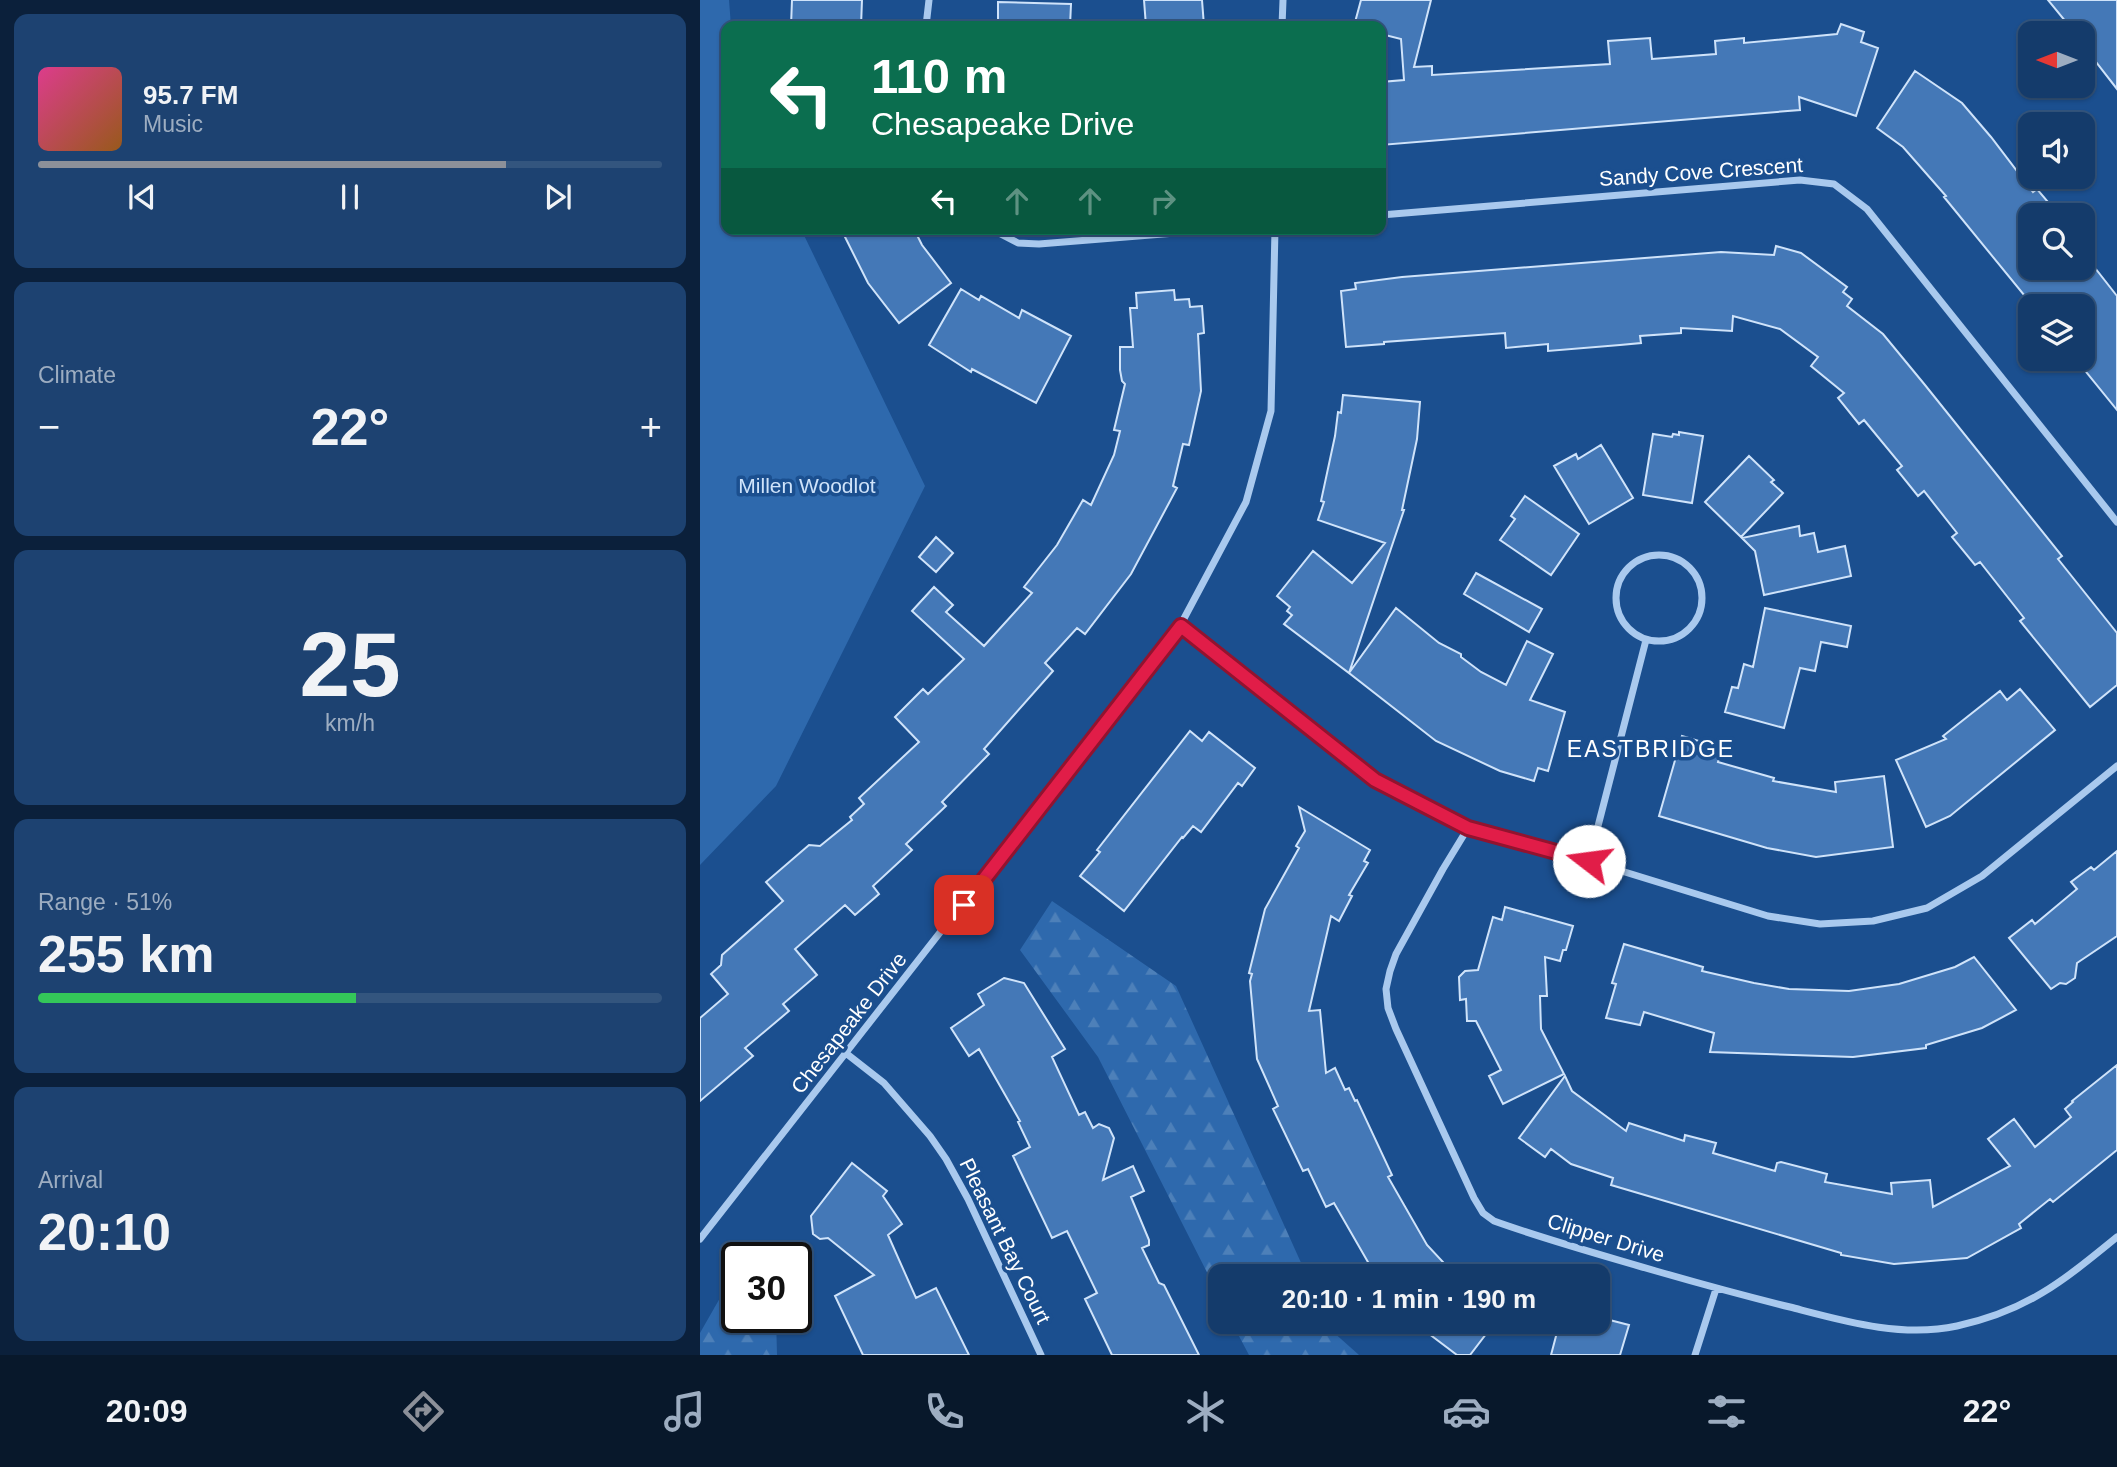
<!DOCTYPE html>
<meta charset="utf-8">
<style>
:root{--surface:#143b6b;--page:#1d4271;--text:#f1f3f6;--muted:#9dadc1;--line:#33557e;--accent:#8c9099}
body{margin:0;font-family:Helvetica,sans-serif;background:var(--page);color:var(--text);height:100vh;display:flex;flex-direction:column;font-size:26px;white-space:nowrap}
*{box-sizing:border-box;margin:0}
p{font-size:23px;color:var(--muted)}
.icon{flex:none;width:38px;height:38px;fill:none;stroke:currentColor;stroke-width:2;stroke-linecap:round;stroke-linejoin:round}
.map{position:relative;flex:1;overflow:hidden}
.drawer{display:flex;flex-direction:column;gap:14px;padding:14px;background:#0b203b;width:700px}
.drawer>*{flex:none}
.hud{position:absolute;left:21px;top:21px;width:665px;height:214px;border-radius:14px;box-shadow:0 2px 5px #0004,0 0 0 2px var(--line);background:#0b6e4f;color:#fff;overflow:hidden}
.needle{width:46px;rotate:270deg}
.fabs{position:absolute;left:1318px;top:21px;display:grid;gap:14px}
.fabs a{display:grid;place-items:center;width:77px;height:77px;border-radius:14px;background:var(--surface);box-shadow:0 2px 5px #0004,0 0 0 2px var(--line);font-size:35px}
.speed{position:absolute;left:21px;top:1242px;display:flex;gap:14px;font-size:35px;font-weight:700;text-align:center}
.speed>*{display:grid;place-content:center;width:91px;height:91px;border-radius:50%;background:var(--surface);box-shadow:0 2px 5px #0004,0 0 0 2px var(--line);line-height:1}
.speed .limit{border:4px solid #111;border-radius:10px;background:#fff;color:#111}
.pin{position:absolute;display:grid;place-items:center;width:60px;height:60px;color:#fff;margin:-30px;border-radius:14px;box-shadow:0 4px 10px #0006}
.me{position:absolute;width:77px;margin:-38px;rotate:285deg;stroke-linejoin:round;filter:drop-shadow(0 0 5px #0008)}
.turn{display:flex;align-items:center;gap:24px;height:147px;padding:0 35px;font-size:32px}
.turn .icon{width:91px;height:91px;stroke-width:2.5}
.turn b{display:block;font-size:49px;line-height:60px}
.lanes{display:flex;align-items:center;height:66px;padding:0 35px;background:#0003;justify-content:center;gap:35px;direction:ltr}
.lanes .off{opacity:.35}
.big{font-size:52px;font-weight:600;line-height:1.1}
.drawer .tile{flex:1;display:flex;flex-direction:column;justify-content:center;gap:10px;min-width:0;padding:0 24px;border-radius:14px;background:var(--page)}
.drawer .dial{align-items:center;gap:0}
.dial b{font-size:91px;line-height:1}
.song{display:flex;align-items:center;gap:21px}
.cover{width:84px;height:84px;border-radius:10px;background:linear-gradient(135deg,hsl(330 70% 55%),hsl(30 70% 35%))}
.played{height:7px;border-radius:4px;background:linear-gradient(90deg,var(--accent) 75%,var(--line) 75%)}
.keys{display:flex;justify-content:space-around;direction:ltr}
.heat{display:flex;justify-content:space-between;align-items:center;font-size:38px;direction:ltr}
.charge{height:10px;border-radius:5px;background:linear-gradient(90deg,#34c759 51%,var(--line) 0)}
.trip{position:absolute;left:508px;top:1264px;width:402px;height:70px;border-radius:14px;background:var(--surface);box-shadow:0 2px 5px #0004,0 0 0 2px var(--line);font-weight:600;line-height:70px;text-align:center}
.menu{display:flex;height:112px;justify-content:space-around;align-items:center;background:#08182b;color:var(--muted)}
.menu .icon{width:49px;height:49px}
.menu .active{color:var(--accent)}
.menu b{font-size:32px;color:var(--text)}
main{display:flex;flex:1;min-height:0}
.map>svg:first-child{display:block}
.forest{fill:url(#forest-firs)}
.park{fill:#2e69ad}
.building{fill:#4478b7;stroke:#cfe3fa;stroke-width:2}
.lines{fill:none;stroke-linecap:round;stroke-linejoin:round}
.minor{stroke:#a9c9ee;stroke-width:7}
.route-casing{stroke:#92132f;stroke-width:18}
.route{stroke:#e11d48;stroke-width:12}
.labels{text-anchor:middle;stroke-width:7;stroke-linejoin:round;paint-order:stroke}
.street-label{font-size:21px;fill:#fff;stroke:#1b4f8f}
.park-label{font-size:21px;fill:#cfe3fa;stroke:#1b4f8f}
.neighbourhood-label{font-size:23px;letter-spacing:2px;fill:#fff;stroke:#1b4f8f}
</style>
<main>
<section class="drawer">
<div class="tile">
<div class="song"><i class="cover"></i><div><b>95.7 FM</b><p>Music</p></div></div>
<div class="played"></div>
<div class="keys"><svg class="icon" aria-label="previous" viewBox="0 0 24 24"><path d="M18 5L8 12l10 7zM5 5v14"/></svg><svg class="icon" aria-label="pause" viewBox="0 0 24 24"><path d="M8 5v14M16 5v14"/></svg><svg class="icon" aria-label="next" viewBox="0 0 24 24"><path d="M6 5l10 7-10 7zM19 5v14"/></svg></div>
</div>
<div class="tile"><p>Climate</p>
<div class="heat"><a>−</a><b class="big">22°</b><a>+</a></div>
</div>
<div class="tile dial"><b>25</b><p>km/h</p></div>
<div class="tile"><p>Range · 51%</p><b class="big">255 km</b><div class="charge"></div></div>
<div class="tile"><p>Arrival</p><b class="big">20:10</b></div>
</section>
<div class="map">
<svg width="1417" height="1355" viewBox="0 0 1417 1355">
<defs>
<pattern id="forest-firs" width="22" height="20" patternUnits="userSpaceOnUse" patternTransform="scale(1.75)"><rect width="22" height="20" fill="#2e69ad"/><path d="M5 1l3.5 6h-7zM16 11l3.5 6h-7z" fill="#4d80b9"/></pattern>
</defs>
<rect width="100%" height="100%" fill="#1b4f8f"/>
<!-- forest -->
<path class="forest" d="M352,901L476,986L607,1276H520V1298L398,1057L320,950Z
M20,1298H37V1318H76L77,1355H0V1333Z
M531,1321H628L632,1331L659,1355H549Z"/>
<!-- park -->
<path class="park" d="M0,0H29L31,26H26V229H101L225,486L76,786L0,865Z"/>
<!-- building -->
<path class="building" d="M92,0H162L161,26H91Z
M444,0H502L504,26H446Z
M661,0H731L714,67L732,66V75L910,64L908,41L950,38L952,59L1016,54L1015,41L1044,38V43L1137,34L1141,24L1164,32L1161,42L1178,48L1156,116L1099,97L1100,110L681,145V82L704,80L701,39L681,34V26H654Z
M1348,0H1417V89L1382,44V33H1375Z
M298,2L371,4L370,26H298Z
M1215,71L1262,103L1291,137L1333,192L1337,189L1359,215H1330V268H1395L1417,296V410L1382,367V306H1333L1244,197L1246,196L1203,147L1177,128Z
M141,229H214L222,245L251,283L199,323L168,283Z
M1076,246L1101,253L1147,287L1143,292L1152,299L1147,306L1183,334L1225,385L1362,556L1358,559L1417,633V685L1390,707L1320,621L1324,618L1280,562L1275,565L1252,537L1257,533L1224,491L1218,496L1197,470L1202,466L1164,420L1159,424L1138,398L1144,393L1111,366L1118,357L1080,329L1033,316L1032,331L981,328V333L940,336L941,343L920,345L848,351V344L806,348L805,333L684,342V344L646,347L641,291L656,289L655,283L702,277L1021,252L1074,255Z
M261,289L279,300L281,296L319,318L322,310L371,336L336,403L272,369L271,372L229,345Z
M474,290L475,300L489,299L490,307L502,306L504,333L498,334L501,391L489,445L483,444L473,486L477,488L431,574L385,634L377,628L345,663L353,671L284,749L289,754L242,802L246,806L206,844L212,850L173,886L179,894L155,915L145,905L95,949L117,975L83,1004L89,1011L45,1048L53,1056L0,1101V1018L28,994L11,974L21,965L22,955L83,901L66,882L109,845L120,846L152,820L150,817L164,804L159,798L219,742L195,717L223,689L228,694L264,659L212,611L234,587L253,605L246,612L284,646L332,593L324,587L357,545L383,500L391,505L414,455L420,431L414,430L425,384L422,381L420,370V347H433L430,308H437L436,293Z
M643,395L720,402L717,439L702,510H704L649,673L584,624L592,615L587,611L590,607L577,596L613,551L652,583L685,543L618,520L624,502L621,501L635,436L638,412L641,413Z
M979,432L1003,436L992,503L943,495L953,434L972,437L973,434L979,435Z
M901,445L933,498L889,524L854,466L876,454L878,459Z
M1049,456L1074,480L1071,482L1083,493L1041,537L1005,502Z
M825,496L879,534L851,575L800,540L815,519L811,516Z
M1099,526L1100,536L1114,533L1118,552L1145,546L1151,576L1064,595L1055,551L1042,538Z
M236,537L253,553L236,572L219,557Z
M776,573L842,609L829,632L764,594Z
M696,608L739,643L761,654V657L781,672L806,685L827,641L853,654L830,700L865,712L848,771L838,768L834,781L800,771L736,741L649,673Z
M1065,608L1151,626L1147,647L1121,642L1115,671L1100,668L1084,728L1025,712L1032,687L1038,688L1044,664L1053,667Z
M1320,689L1355,730L1250,816L1226,827L1196,760L1246,739L1243,736L1300,691L1307,700Z
M490,731L502,741L509,732L555,768L542,786L538,783L501,832L493,826L483,838L482,837L424,911L380,876L400,852L397,850Z
M982,736L1022,748L1018,762L1074,778L1073,781L1136,792L1135,782L1184,776L1193,847L1116,857L1067,848L959,816Z
M599,807L670,850L664,861L668,863L649,895L652,896L639,921L631,916L609,1011L620,1010L626,1073L635,1068L645,1090L649,1088L655,1101L657,1100L692,1175L688,1177L727,1245L756,1276H676L634,1203L626,1207L608,1169L603,1171L573,1109L578,1106L557,1059L550,981L552,974L549,973L565,909L599,848L596,846L605,831Z
M1417,851V936L1377,963L1375,978L1366,984L1360,983L1351,989L1309,938L1332,920L1335,924L1377,889L1371,882L1391,867L1394,870Z
M805,907L873,926L866,950H863L860,961L845,957L847,996H840L841,1029L864,1074L803,1104L789,1076L801,1070L776,1021H767L766,999L760,1000L759,977L765,971L778,970L793,917L802,920Z
M924,944L1003,967L1002,971L1054,983L1089,989L1149,991L1199,984L1255,967L1274,957L1316,1010L1282,1028L1226,1045V1048L1153,1057L1010,1052L1014,1033L944,1012L940,1025L906,1018L916,984L912,983Z
M304,978L324,983L365,1049L352,1057L379,1115L385,1112L393,1128L399,1124L409,1128L414,1138L403,1180L433,1166L444,1191L431,1197L449,1240V1245L442,1248L459,1283L464,1285L499,1355H412L385,1299L397,1293L367,1231L352,1238L313,1156L330,1147L318,1122L320,1121L279,1049L269,1056L251,1028L284,1005L278,994Z
M1417,1065V1150L1353,1202L1350,1199L1319,1224L1321,1228L1267,1258L1194,1264L1141,1255V1253L911,1185L913,1178L871,1164L851,1149L845,1157L819,1138L865,1076L872,1091L926,1131L929,1123L984,1141L985,1135L1016,1143L1013,1153L1075,1171L1077,1163L1081,1162L1127,1174L1125,1182L1192,1194L1191,1183L1230,1180L1233,1207L1310,1166L1288,1139L1314,1119L1335,1147L1371,1117L1365,1109L1373,1102L1372,1101Z
M152,1163L187,1191L183,1196L202,1224L188,1235L216,1298L236,1288L269,1355H163L135,1296L174,1275L128,1238L120,1239L113,1234L111,1216Z
M898,1317L929,1325L920,1355H851L860,1321H898Z
M712,1321H796L770,1355H757Z"/>
<g class="lines">
<!-- minor -->
<path class="minor" d="M226,26L229,0
M582,26L583,0
M681,215L1100,180L1134,184L1167,209L1417,522
M291,229L318,243L339,244L525,229
M916 598a43 43 0 1 1 86 0a43 43 0 1 1-86 0Z
M480,626L675,780L768,828L889,861L1068,916L1120,924L1173,921L1227,908L1282,876L1417,766
M768,828L743,869L696,954L690,971L686,989L688,1008L696,1029L774,1198L783,1213L794,1221C847,1240 902,1255 956,1271C1001,1284 1045,1296 1090,1307C1144,1321 1201,1338 1257,1326C1327,1311 1363,1281 1417,1237
M889,861L946,640
M147,1054L184,1083L230,1136L246,1159L268,1199L341,1355
M0,1239L480,626L546,502L571,411L575,229
M995,1355L1016,1289"/>
</g>
<g class="lines">
<defs>
<path id="route" d="M264,905L481,626L675,780L768,828L889,861"/>
</defs>
<!-- route casing -->
<use href="#route" class="route-casing"/>
<!-- route -->
<use href="#route" class="route"/>
</g>
<g class="labels">
<!-- street labels -->
<g class="street-label">
<text transform="translate(1001 172) rotate(-4)" y="7">Sandy Cove Crescent</text>
<text transform="translate(149 1023) rotate(-52)" y="7">Chesapeake Drive</text>
<text transform="translate(906 1238) rotate(17)" y="7">Clipper Drive</text>
<text transform="translate(305 1241) rotate(64)" y="7">Pleasant Bay Court</text>
</g>
<!-- park labels -->
<g class="park-label">
<text x="107" y="493">Millen Woodlot</text>
</g>
<!-- neighbourhood labels -->
<g class="neighbourhood-label">
<text x="951" y="757">EASTBRIDGE</text>
</g>
</g>
</svg>
<div class="fabs">
<a><svg class="needle" viewBox="-14 -14 28 28"><path d="M0-13l5 13h-10z" fill="#e53935"/><path d="M0 13l5-13h-10z" fill="#9dadc1"/></svg></a>
<a><svg class="icon" aria-label="sound" viewBox="0 0 24 24"><path d="M4 9h4l5-4v14l-5-4H4zM17 9q2 3 0 6"/></svg></a>
<a><svg class="icon" aria-label="search" viewBox="0 0 24 24"><circle cx="10" cy="10" r="6"/><path d="M15 15l6 6"/></svg></a>
<a><svg class="icon" aria-label="layers" viewBox="0 0 24 24"><path d="M12 4l9 5-9 5-9-5zM3 14l9 5 9-5"/></svg></a>
</div>
<div class="speed"><div class="limit">30</div></div>
<div class="pin" style="left:264px;top:905px;background:#d93025"><svg class="icon" aria-label="arrive" viewBox="0 0 24 24"><path d="M6 21V4h12l-3 4 3 4H6"/></svg></div>
<svg class="me" style="left:889px;top:861px" viewBox="-20 -20 40 40"><circle r="19" fill="#fff"/><path d="M0-13L10 11 0 6-10 11z" fill="#e11d48"/></svg>
<div class="trip">20:10 · 1 min · 190 m</div>
<div class="hud">
<div class="turn"><svg class="icon" aria-label="left" viewBox="0 0 24 24"><path d="M17 20v-9H6M10 6l-5 5 5 5"/></svg><div><b>110 m</b>Chesapeake Drive</div></div>
<div class="lanes"><svg class="icon" aria-label="left" viewBox="0 0 24 24"><path d="M17 20v-9H6M10 6l-5 5 5 5"/></svg><svg class="icon off" aria-label="ahead" viewBox="0 0 24 24"><path d="M12 20V5M6 11l6-6 6 6"/></svg><svg class="icon off" aria-label="ahead" viewBox="0 0 24 24"><path d="M12 20V5M6 11l6-6 6 6"/></svg><svg class="icon off" aria-label="right" viewBox="0 0 24 24"><path d="M7 20v-9h11M14 6l5 5-5 5"/></svg></div>
</div>
</div>
</main>
<nav class="menu">
<b>20:09</b>
<svg class="icon active" aria-label="directions" viewBox="0 0 24 24"><path d="M12 3l9 9-9 9-9-9zM9 14v-3h6M13 9l2 2-2 2"/></svg>
<svg class="icon" aria-label="music" viewBox="0 0 24 24"><path d="M9 18V5l10-2v13"/><circle cx="6" cy="18" r="3"/><circle cx="16" cy="16" r="3"/></svg>
<svg class="icon" aria-label="phone" viewBox="0 0 24 24"><path d="M5 4h4l2 5-3 2q2 4 5 5l2-3 5 2v4C11 20 4 13 5 4z"/></svg>
<svg class="icon" aria-label="climate" viewBox="0 0 24 24"><path d="M12 3v18M4 7l16 10M4 17L20 7"/></svg>
<svg class="icon" aria-label="car" viewBox="0 0 24 24"><path d="M5 17H2v-5l4-1 3-4h7l3 4 3 1v5h-3M9 17h6M6 11h13"/><circle cx="7" cy="17" r="2"/><circle cx="17" cy="17" r="2"/></svg>
<svg class="icon" aria-label="filters" viewBox="0 0 24 24"><path d="M4 7h16M4 17h16"/><circle cx="9" cy="7" r="2"/><circle cx="15" cy="17" r="2"/></svg>
<b>22°</b>
</nav>
